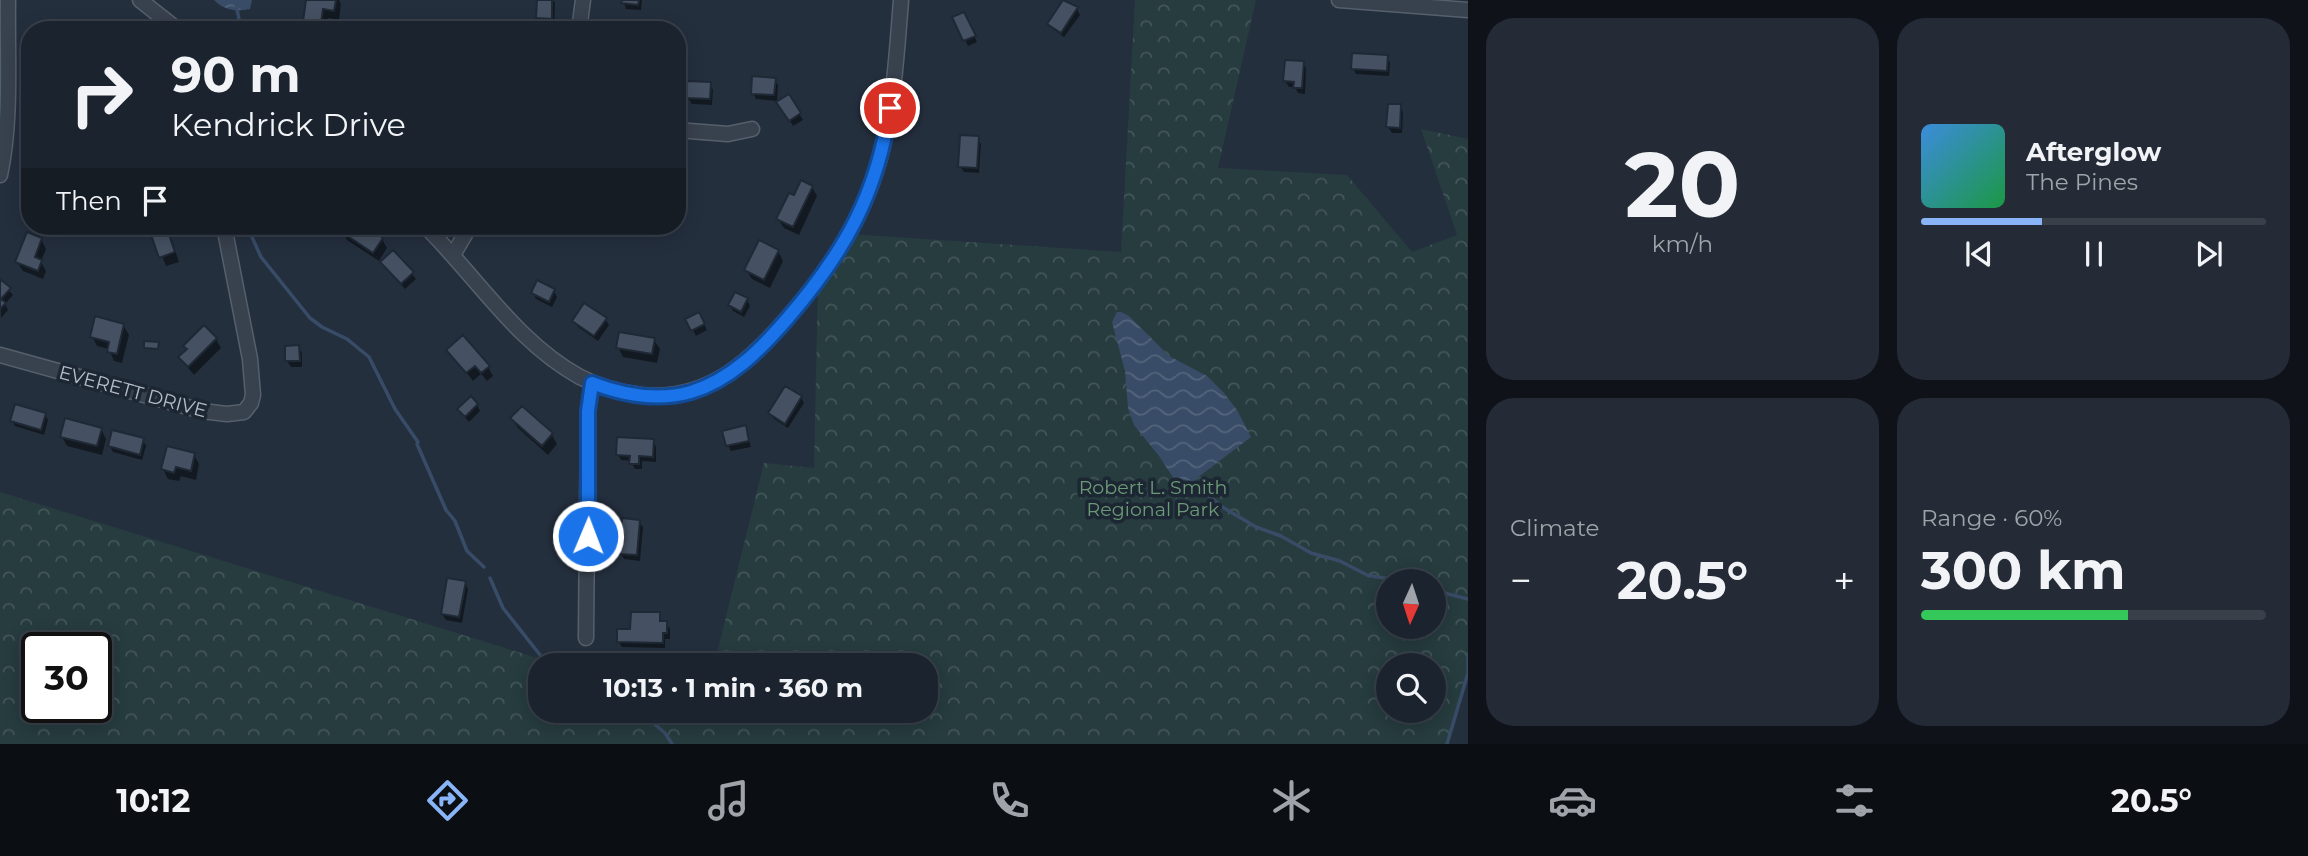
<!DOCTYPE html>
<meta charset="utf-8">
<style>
:root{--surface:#1b232e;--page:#242b36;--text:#f1f3f6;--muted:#a0a4aa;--line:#39404a;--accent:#8ab4f8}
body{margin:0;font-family:Montserrat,sans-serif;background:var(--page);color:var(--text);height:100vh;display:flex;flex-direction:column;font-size:26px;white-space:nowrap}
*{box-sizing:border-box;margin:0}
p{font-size:23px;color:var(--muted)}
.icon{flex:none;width:38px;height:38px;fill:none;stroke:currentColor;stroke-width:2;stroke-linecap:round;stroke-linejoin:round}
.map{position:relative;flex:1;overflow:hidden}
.panel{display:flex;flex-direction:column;gap:18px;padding:18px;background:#0f1319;width:840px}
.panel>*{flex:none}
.top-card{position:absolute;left:21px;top:21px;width:665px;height:214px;border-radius:28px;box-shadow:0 4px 18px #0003,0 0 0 2px var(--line);background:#1b232e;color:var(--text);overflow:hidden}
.needle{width:46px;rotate:183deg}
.controls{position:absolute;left:1376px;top:569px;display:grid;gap:14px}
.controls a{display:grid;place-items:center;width:70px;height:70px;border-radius:50%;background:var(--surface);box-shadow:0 4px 18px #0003,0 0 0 2px var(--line);font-size:35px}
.speed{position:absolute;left:21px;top:632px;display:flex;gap:14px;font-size:35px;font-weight:700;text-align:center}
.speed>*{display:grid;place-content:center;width:91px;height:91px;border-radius:50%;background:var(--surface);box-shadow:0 4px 18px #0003,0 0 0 2px var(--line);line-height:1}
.speed .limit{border:4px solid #111;border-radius:10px;background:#fff;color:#111}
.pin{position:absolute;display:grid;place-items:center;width:60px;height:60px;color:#fff;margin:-30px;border:4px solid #fff;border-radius:50%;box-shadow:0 2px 7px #0007}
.me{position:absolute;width:77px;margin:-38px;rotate:1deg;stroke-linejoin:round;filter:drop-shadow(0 0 5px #0008)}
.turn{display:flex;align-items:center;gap:24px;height:147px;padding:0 35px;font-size:32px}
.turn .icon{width:91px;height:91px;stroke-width:2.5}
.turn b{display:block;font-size:49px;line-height:60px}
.then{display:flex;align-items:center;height:66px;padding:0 35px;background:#0003;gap:14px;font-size:26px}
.big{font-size:52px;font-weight:700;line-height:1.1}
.panel .tile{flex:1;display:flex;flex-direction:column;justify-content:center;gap:10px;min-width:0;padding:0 24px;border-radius:28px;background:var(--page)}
.panel .dial{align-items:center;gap:0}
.dial b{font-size:91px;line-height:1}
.song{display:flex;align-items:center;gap:21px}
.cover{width:84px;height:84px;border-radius:10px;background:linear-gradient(135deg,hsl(210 70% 55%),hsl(140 70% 35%))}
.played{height:7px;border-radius:4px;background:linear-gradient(90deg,var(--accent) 35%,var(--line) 35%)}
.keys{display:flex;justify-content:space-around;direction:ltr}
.heat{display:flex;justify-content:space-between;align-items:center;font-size:38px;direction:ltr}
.charge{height:10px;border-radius:5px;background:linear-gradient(90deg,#34c759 60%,var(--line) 0)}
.panel .tiles{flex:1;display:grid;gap:18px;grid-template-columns:repeat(2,1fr)}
.trip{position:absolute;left:528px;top:653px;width:410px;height:70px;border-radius:28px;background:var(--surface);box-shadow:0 4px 18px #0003,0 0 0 2px var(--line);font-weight:700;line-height:70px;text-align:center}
.tabs{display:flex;height:112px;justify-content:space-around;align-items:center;background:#0b0e12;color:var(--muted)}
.tabs .icon{width:49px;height:49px}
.tabs .current{color:var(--accent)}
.tabs b{font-size:32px;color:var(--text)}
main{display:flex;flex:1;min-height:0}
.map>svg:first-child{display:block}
.park{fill:url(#park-crowns);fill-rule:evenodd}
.water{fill:url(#water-waves)}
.shadow{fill:#0007}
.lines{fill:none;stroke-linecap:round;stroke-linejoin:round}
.stream{stroke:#394c67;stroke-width:3.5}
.building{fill:#455162;stroke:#1f2835;stroke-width:2}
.street-casing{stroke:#565f6c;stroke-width:17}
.street{stroke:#38414e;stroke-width:14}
.route-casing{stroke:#114b97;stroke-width:18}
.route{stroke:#1a73e8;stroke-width:12}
.labels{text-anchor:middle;stroke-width:7;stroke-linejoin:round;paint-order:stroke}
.street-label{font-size:19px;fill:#b4bcc9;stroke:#1d2633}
.park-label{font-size:19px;fill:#6b9a76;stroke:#1d2633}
</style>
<main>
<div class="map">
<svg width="1468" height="744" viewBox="0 0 1468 744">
<defs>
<pattern id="park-crowns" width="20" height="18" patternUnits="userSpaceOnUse" patternTransform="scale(1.75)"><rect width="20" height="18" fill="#263c3f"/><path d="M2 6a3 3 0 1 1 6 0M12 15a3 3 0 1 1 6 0" fill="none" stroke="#435659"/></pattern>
<pattern id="water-waves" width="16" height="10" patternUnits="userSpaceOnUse" patternTransform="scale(1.75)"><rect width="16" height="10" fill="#394c67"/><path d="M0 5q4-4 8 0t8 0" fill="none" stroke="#53647b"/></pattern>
</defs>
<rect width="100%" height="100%" fill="#242f3e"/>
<!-- park -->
<path class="park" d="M1135,0H1256L1218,168L1347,175L1412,252L1457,235L1421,129L1468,139V673L1447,744H0V492L560,665H541V710H687L701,716L703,710H926V665H714L764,463L814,468L818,283L850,234L1121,252ZM1388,581H1433V626H1388ZM37,648H96V707H37ZM1388,665H1433V710H1388Z"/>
<!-- water -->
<path class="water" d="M214,0H252L250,9C236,12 224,10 214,0Z
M1117,312H1121L1129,316L1169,356L1207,376L1224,393L1237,410L1251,437L1193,481L1178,485L1159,456L1134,425L1128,408L1125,371L1112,322Z"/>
<!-- shadow -->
<path class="shadow" d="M308,0H339L341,4L339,20L328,18L326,30H310L305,21Z
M538,0H553L555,3L554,24L541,23L537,17Z
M623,0H642L641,10L626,9Z
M1065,1L1077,9L1080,15L1064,37L1053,29L1049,24Z
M954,18L967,20L977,42L968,46Z
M1387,57L1390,63L1389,76L1356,74L1353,68Z
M1303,63L1306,68L1305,94L1298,93L1295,87H1289L1285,81Z
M774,79L778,85L777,101L756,99L753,93Z
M710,84L713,90L712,105L692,104L688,98Z
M788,96L803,120L793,126L778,103Z
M1400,106L1403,112L1402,133H1392L1388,127Z
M977,138L981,144L979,173L964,172L960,166Z
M812,187L817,196L799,235L784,228L778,219L795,198Z
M150,226H167L179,262L166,266Z
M320,226H337L333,233Z
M345,226H361L382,239L387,248L379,261L347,240L342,231Z
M41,239L46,249L41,262L46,271L43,279L23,271L17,262Z
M778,251L783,261L770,288L752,279L746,270Z
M386,268L412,274L416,279L405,289Z
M0,281L13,295L5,304L8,310L1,318Z
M554,291L557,297L552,307L536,299L533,293Z
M747,300L750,306L744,317L733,311L730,305Z
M699,315L707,330L696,336L688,320Z
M605,319L609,325L598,341L578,327L574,321Z
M123,325L129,335L122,363L114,361L109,349L97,346L92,336Z
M216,339L221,348L194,375L180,358L188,351L185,346Z
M654,340L660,349L657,363L623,357L618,347Z
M298,347L302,353V367H291L287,361Z
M449,350L488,367L493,376L487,381L481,374L473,381Z
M801,397L804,403L788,428L774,419L770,414Z
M477,405L480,411L469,422L459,410Z
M522,408L552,435L557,444L548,455L518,428L512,419Z
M45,414L48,420L44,435L15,426L12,420Z
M745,427L751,447L731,451L728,445Z
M101,429L106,439L102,455L67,446L62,437Z
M143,440L146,446L142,460L113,452L110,446Z
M653,441L656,447V462L642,461V469H635L631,461L621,460L618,454Z
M194,455L199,464L196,480L181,476L179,481L168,479L163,469Z
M639,522L643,527L640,561L624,559L621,553Z
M465,583L468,589L462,623L446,620L442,614Z
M659,614L663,623H666L670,629V639H665V648L622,647L618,641Z"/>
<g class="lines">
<!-- stream -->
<path class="stream" d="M235,0L239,19L235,30
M247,226L261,257L310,318L322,327L347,339L369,357L395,409L418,442L417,444L446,510L455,521L467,551L484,567
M1193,478L1204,492L1224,508L1256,527L1281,536L1311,553L1340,561L1367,575L1401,581
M490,578L503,608L548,665
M1433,590L1468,599
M1468,654V671
M638,710L665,733L672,744
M1447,744L1468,673"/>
</g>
<!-- building -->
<path class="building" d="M306,0H336L334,11L323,9L321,24L303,21Z
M537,0H552V19L536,18Z
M622,0H639L638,5L621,3Z
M1063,0L1078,7L1061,33L1047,24Z
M964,12L976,36L963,41L952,17Z
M616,20L633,21L632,30H616Z
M1352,53L1388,55L1387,71L1351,69Z
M1285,60L1304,61L1302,88H1293L1294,82L1283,81Z
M752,76L776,78L774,95L751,94Z
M687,81L711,82L710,99L687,98Z
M789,94L801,113L789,121L776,102Z
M1388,104H1401L1400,128L1386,127Z
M960,135L979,136L977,168L958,167Z
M801,180L813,186L793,227L776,219L789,193L794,195Z
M148,226H166L175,252L159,258Z
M343,226H365L383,238L373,253L340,231Z
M27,232L42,238L35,257L42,260L38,271L15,262Z
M759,240L779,250L764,280L744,270Z
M393,250L414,272L401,284L380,262Z
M0,279L11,288L1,299L6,303L0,309Z
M537,280L555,289L549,302L531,293Z
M735,292L748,298L741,312L728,305Z
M584,303L607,318L594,336L572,321Z
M699,312L705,324L691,331L685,319Z
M95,316L124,324L117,354L107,352L109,342L90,337Z
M204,325L217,338L188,367L178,357L187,349L183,346Z
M619,332L655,338L652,354L616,348Z
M463,335L490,366L481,373L475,366L466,373L446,350Z
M144,341L159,342L158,349L144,348Z
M299,345L300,361H285V346Z
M785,386L802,396L785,424L768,413Z
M471,396L478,404L465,417L457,409Z
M15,404L46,413L41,430L10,421Z
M522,406L553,433L542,446L510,418Z
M65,418L102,428L97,446L60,437Z
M746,425L749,441L726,446L722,431Z
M112,430L144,438L140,455L108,446Z
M617,437L654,439L653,457L639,456V464H629L630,456L616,455Z
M167,446L195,453L191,471L176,467L174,473L161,469Z
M622,518L640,520L637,555L619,554Z
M447,578L466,581L459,617L441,614Z
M631,612H660V621H667V633H663V643L617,642V629H630Z"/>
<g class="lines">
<defs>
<path id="street" d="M140,0L178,30
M1339,0L1468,10
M579,30L583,0
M677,130L728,134L752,129
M0,175C12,119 7,57 8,0
M425,226C476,276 516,342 580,377C599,387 619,392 641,395C711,402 753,358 795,309C827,272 853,234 870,188C893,129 896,63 901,0
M453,255L470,226
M0,355L202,411L227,414L244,412L251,403L253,395L250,359L224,226
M586,638L588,411L592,383"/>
</defs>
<!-- street casing -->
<use href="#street" class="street-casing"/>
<!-- street -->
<use href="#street" class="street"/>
</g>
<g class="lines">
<defs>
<path id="route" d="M588,536V411L592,383C623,395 659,401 691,392C731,380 761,349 787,319C844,253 877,195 890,108"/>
</defs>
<!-- route casing -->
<use href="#route" class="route-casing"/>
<!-- route -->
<use href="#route" class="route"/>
</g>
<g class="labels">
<!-- street labels -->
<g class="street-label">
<text transform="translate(133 391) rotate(15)" y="7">EVERETT DRIVE</text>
</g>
<!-- park labels -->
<g class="park-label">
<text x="1153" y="494">Robert L. Smith<tspan x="1153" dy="22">Regional Park</tspan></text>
</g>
</g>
</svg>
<div class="controls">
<a><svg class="needle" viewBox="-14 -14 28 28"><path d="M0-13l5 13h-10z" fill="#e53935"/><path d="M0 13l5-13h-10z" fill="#a0a4aa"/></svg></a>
<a><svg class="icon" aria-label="search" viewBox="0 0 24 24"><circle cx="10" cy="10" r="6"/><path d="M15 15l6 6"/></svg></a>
</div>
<div class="speed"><div class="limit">30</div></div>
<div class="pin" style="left:890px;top:108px;background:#d93025"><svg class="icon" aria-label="arrive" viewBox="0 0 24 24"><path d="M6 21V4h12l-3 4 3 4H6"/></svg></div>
<svg class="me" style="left:588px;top:536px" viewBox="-20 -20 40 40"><circle r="17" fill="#1a73e8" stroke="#fff" stroke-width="3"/><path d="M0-11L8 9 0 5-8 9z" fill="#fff"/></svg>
<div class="trip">10:13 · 1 min · 360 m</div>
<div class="top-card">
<div class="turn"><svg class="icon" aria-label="right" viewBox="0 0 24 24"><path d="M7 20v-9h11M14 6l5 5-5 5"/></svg><div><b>90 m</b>Kendrick Drive</div></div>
<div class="then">Then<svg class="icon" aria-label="arrive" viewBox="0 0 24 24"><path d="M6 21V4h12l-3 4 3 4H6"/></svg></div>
</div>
</div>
<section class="panel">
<div class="tiles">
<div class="tile dial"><b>20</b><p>km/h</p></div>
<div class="tile">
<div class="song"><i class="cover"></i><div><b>Afterglow</b><p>The Pines</p></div></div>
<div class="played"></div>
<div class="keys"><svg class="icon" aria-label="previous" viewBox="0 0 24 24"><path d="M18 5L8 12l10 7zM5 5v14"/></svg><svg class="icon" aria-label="pause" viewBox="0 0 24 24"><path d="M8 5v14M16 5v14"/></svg><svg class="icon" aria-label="next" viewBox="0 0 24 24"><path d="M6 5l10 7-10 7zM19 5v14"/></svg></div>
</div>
<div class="tile"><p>Climate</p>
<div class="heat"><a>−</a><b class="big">20.5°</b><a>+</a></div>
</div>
<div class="tile"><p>Range · 60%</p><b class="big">300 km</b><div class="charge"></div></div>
</div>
</section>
</main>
<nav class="tabs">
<b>10:12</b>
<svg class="icon current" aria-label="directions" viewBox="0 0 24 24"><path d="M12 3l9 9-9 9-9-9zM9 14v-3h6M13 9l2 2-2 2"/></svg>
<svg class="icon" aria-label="music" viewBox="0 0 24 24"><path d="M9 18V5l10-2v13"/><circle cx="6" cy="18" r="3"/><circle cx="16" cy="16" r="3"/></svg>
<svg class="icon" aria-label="phone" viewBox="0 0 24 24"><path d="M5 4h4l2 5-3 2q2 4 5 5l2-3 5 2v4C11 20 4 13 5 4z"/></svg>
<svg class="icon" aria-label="climate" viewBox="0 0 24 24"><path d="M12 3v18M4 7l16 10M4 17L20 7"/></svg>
<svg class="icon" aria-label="car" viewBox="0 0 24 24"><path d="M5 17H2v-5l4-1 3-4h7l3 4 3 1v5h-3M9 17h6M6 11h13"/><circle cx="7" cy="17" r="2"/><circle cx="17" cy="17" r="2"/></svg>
<svg class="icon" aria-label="filters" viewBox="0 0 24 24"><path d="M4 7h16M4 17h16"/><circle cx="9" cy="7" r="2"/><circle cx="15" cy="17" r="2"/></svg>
<b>20.5°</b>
</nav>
